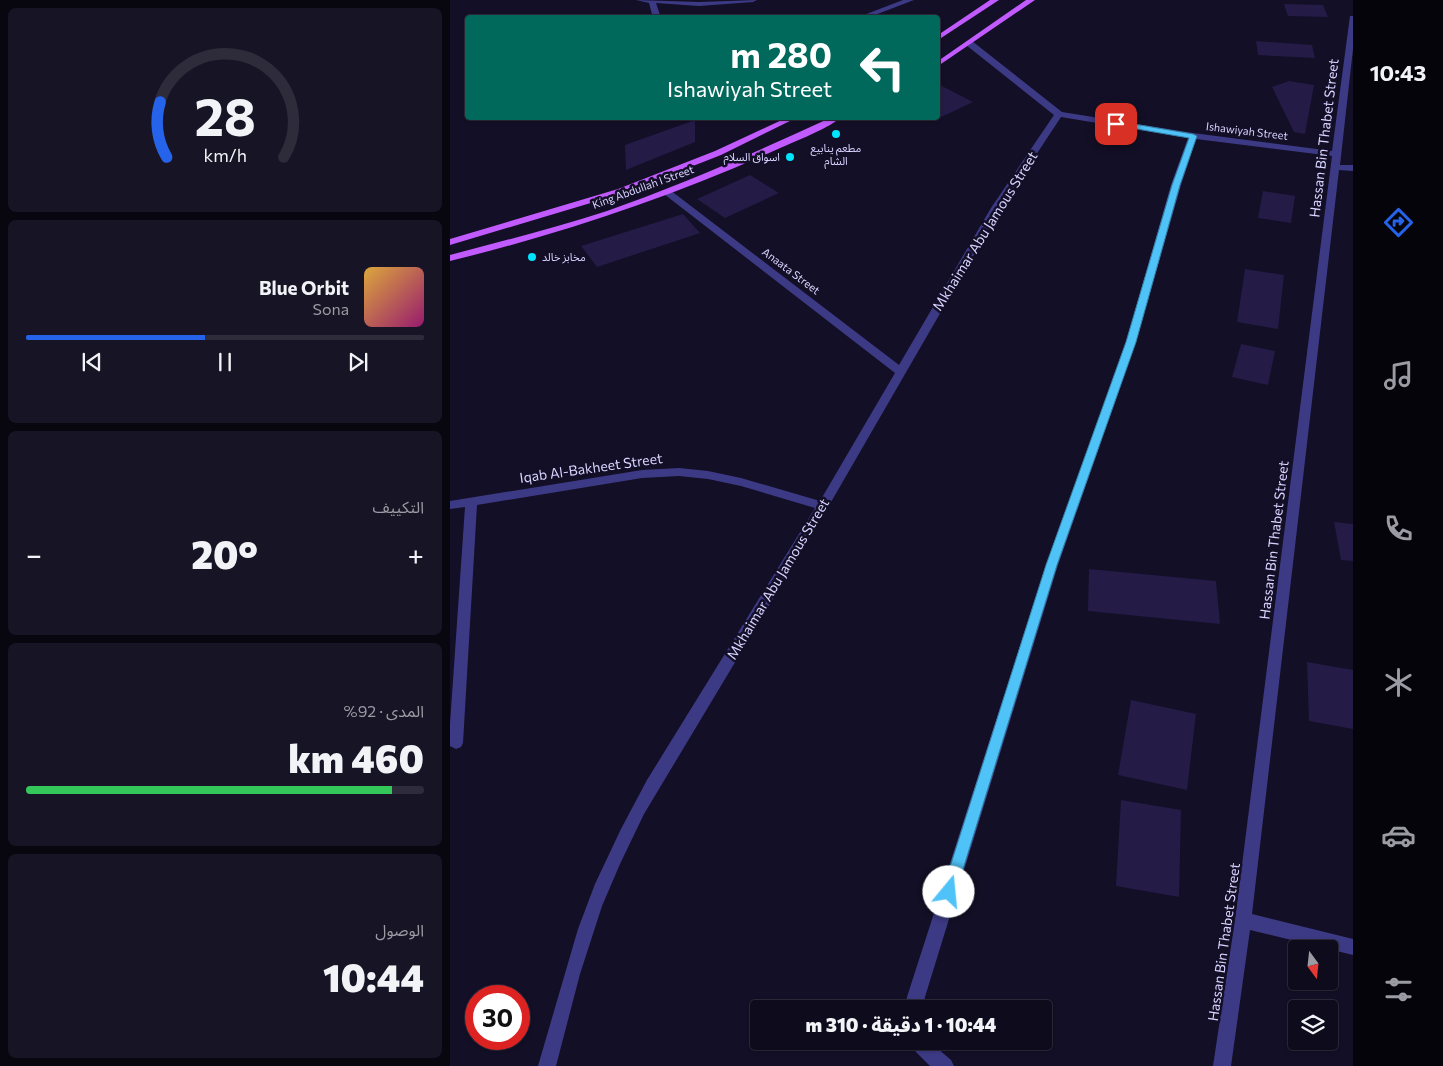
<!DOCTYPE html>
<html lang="ar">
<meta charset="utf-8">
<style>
:root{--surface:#0e0b1c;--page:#171425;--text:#f1f3f6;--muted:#9b9ba3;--line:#2e2b3b;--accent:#2563eb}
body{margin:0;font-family:Commissioner,"Noto Sans Arabic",sans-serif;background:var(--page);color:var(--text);direction:rtl;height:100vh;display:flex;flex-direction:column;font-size:19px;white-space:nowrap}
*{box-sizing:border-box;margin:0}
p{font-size:16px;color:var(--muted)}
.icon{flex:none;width:28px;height:28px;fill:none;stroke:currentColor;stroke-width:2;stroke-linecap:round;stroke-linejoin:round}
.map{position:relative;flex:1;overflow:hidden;direction:ltr}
.details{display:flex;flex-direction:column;gap:8px;padding:8px;background:#08060f;width:450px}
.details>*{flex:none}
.guide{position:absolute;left:15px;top:15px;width:475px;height:105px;border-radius:5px;box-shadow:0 1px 4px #0004,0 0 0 1px var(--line);direction:rtl;background:#00695c;color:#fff;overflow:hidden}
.needle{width:32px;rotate:165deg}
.fabs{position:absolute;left:838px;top:940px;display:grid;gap:10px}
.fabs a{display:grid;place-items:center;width:50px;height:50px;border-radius:5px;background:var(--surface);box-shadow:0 1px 4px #0004,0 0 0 1px var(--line);font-size:25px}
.speed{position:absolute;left:15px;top:985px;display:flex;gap:10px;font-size:25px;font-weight:700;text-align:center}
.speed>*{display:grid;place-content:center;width:65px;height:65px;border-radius:50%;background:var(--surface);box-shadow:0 1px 4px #0004,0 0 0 1px var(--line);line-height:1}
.speed .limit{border:8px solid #d22;background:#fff;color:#111}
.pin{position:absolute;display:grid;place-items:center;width:42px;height:42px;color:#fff;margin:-21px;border-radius:10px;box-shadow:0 2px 8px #0006}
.me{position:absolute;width:55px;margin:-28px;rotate:17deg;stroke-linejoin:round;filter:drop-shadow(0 0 4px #0008)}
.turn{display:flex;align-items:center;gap:18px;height:105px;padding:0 25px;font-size:22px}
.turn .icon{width:65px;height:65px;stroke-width:2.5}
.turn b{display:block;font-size:35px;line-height:42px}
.big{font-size:38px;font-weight:800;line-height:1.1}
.details .tile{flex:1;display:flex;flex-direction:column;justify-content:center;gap:8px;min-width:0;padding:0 18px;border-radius:8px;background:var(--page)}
.details .dial{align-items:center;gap:0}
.dial svg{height:130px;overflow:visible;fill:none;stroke:var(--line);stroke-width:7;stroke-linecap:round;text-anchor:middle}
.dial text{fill:var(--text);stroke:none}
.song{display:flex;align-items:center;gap:15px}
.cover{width:60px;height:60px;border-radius:8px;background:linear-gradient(135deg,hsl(40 70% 55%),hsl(320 70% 35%))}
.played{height:5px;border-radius:2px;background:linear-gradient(90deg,var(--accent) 45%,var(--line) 45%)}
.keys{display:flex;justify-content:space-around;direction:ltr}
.heat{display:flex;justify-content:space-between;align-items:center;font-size:28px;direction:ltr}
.charge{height:8px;border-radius:4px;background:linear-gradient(90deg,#34c759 92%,var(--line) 0)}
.trip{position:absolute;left:300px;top:1000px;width:302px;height:50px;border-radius:5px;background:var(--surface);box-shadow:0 1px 4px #0004,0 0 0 1px var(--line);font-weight:800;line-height:50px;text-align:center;direction:rtl}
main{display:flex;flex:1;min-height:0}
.menu{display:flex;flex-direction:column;width:90px;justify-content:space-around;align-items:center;background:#06040b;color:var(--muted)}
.menu .icon{width:35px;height:35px}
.menu .active{color:var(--accent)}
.menu b{font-size:22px;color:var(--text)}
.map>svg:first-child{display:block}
.building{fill:#241b47}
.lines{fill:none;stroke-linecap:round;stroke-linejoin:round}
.minor{fill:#3d3a85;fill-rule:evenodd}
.major{fill:#c25bff;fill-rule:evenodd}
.route{fill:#4fc3f7;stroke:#337fa1}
.poi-dot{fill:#00e5ff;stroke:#130f26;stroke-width:2}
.labels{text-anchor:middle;stroke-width:5;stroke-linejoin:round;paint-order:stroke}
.far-street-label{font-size:11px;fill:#d9d4ff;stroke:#130f26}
.far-poi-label{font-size:11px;fill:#d9d4ff;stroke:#130f26}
.street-label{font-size:14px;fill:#d9d4ff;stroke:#130f26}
</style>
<main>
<nav class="menu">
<b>10:43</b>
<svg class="icon active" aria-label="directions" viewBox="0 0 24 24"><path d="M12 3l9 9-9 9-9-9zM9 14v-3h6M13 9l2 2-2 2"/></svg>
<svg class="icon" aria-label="music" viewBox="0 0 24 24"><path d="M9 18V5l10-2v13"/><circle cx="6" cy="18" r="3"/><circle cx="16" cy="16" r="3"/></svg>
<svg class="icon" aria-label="phone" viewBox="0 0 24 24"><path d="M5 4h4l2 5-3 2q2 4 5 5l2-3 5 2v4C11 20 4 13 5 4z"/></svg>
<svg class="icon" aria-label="climate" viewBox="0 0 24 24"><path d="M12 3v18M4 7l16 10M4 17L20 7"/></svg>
<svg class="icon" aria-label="car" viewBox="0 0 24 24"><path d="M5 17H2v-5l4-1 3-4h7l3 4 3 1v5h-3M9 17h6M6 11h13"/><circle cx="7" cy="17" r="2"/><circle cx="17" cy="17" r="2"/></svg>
<svg class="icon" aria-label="filters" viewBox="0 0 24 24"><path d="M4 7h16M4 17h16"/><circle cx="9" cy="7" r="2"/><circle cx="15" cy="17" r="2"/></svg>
</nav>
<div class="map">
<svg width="903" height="1066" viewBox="0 0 903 1066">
<rect width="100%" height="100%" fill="#130f26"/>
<!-- building -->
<path class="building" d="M834,4L873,5L878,17L838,16Z
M806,41L862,45L865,58L808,55Z
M839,81L864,85L855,134L844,132L822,87Z
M488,84L523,102L485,120L480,118H488Z
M245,120V142L176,170L175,145Z
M300,175L329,193L275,218L247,199Z
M813,191L845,196L841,223L808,218Z
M233,214L250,233L147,267L131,246Z
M795,269L834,275L828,329L787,322Z
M791,344L825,351L818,385L782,377Z
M884,522L903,524V561L891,560Z
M639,569L766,581L770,624L638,611Z
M857,662L903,670V729L859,721Z
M681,700L746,714L737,790L668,775Z
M671,800L731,810L729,897L666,886Z"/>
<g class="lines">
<!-- minor -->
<path class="minor" d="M186,0L249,2L307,0L303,2L249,6L206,3L211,18H203L199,3Z
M453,0H464L417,18H406Z
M900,16H903V49L890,165H903V171L889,170L802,914L903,939V955L800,930L781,1066H763L785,920L882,156L746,139L731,185L686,342L608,565L475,997L473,1009H455L457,997L596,565L676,342L721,185L738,138L611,117L551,208L377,509L194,814L170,864L152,906L130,974L106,1066H88L128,929L145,884L171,829L197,780L365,508L291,486L258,479L229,476L192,478L27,505L13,743L11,747L6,749L0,746V724L15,507L0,509V501L192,470L229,468L258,471L291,478L370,501L445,373L214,194V190H220L449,365L541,208L604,115L516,45V41H522L612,112L743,133L882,151Z
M458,1041H479L501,1060L504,1066H480L461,1047Z"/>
<!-- major -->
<path class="major" d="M540,0H549L488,40V35Z
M576,0H585L488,66V61Z
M336,118H346L271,155L174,193L0,245V239L168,189L265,151Z
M380,118H390C378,129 336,145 319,153C215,199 110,234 0,261V255C52,241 105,228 157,211C233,184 307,152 380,118Z"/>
</g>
<!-- route -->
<path class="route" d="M666,121L743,134L747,136L730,185L686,342L607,565L506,892L504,897L499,899L494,897L492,892L596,565L676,342L722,185L739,138L664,125V122Z"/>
<!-- markers -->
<g class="poi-dot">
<circle cx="386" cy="134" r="5"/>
<circle cx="340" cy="157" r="5"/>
<circle cx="82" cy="257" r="5"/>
</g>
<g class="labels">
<!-- far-street labels -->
<g class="far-street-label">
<text transform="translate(797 131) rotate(7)" y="4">Ishawiyah Street</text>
<text transform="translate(193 187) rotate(-20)" y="4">King Abdullah I Street</text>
<text transform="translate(341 271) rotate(37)" y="4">Anaata Street</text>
</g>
<!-- far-poi labels -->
<g class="far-poi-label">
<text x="386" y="152">مطعم ينابيع<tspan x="386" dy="13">الشام</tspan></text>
<text x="330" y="161" text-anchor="end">اسواق السلام</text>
<text x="92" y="261" text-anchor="start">مخابز خالد</text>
</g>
<!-- street labels -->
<g class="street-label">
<text transform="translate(874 138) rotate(-83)" y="5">Hassan Bin Thabet Street</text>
<text transform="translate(535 231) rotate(-58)" y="5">Mkhaimar Abu Jamous Street</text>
<text transform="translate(141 468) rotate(-8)" y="5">Iqab Al-Bakheet Street</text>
<text transform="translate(824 540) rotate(-83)" y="5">Hassan Bin Thabet Street</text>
<text transform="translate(328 579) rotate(-59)" y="5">Mkhaimar Abu Jamous Street</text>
<text transform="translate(774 942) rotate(-82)" y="5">Hassan Bin Thabet Street</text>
</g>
</g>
</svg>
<div class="fabs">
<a><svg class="needle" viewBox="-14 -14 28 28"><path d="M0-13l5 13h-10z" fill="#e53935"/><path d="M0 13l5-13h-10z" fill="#9b9ba3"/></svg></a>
<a><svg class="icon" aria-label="layers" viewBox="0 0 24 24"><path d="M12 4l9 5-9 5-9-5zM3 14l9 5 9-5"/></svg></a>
</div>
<div class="speed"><div class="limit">30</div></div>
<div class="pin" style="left:666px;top:124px;background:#d93025"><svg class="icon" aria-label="arrive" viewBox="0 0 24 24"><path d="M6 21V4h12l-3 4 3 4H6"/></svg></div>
<svg class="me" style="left:499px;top:892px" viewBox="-20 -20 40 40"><circle r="19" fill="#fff"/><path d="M0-13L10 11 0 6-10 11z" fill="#4fc3f7"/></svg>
<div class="trip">10:44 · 1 دقيقة · 310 m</div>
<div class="guide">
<div class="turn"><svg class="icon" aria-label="left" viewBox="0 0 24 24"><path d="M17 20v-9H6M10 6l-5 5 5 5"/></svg><div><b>280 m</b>Ishawiyah Street</div></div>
</div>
</div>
<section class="details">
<div class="tile dial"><svg viewBox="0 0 100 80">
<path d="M14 69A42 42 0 1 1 86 69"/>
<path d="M14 69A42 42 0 0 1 10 35" stroke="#2563eb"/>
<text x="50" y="56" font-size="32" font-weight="700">28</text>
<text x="50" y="72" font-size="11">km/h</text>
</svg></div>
<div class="tile">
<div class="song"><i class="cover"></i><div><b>Blue Orbit</b><p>Sona</p></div></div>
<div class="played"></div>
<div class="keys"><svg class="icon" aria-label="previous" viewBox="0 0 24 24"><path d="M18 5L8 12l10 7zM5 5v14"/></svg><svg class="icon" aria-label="pause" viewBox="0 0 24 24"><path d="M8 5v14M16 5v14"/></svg><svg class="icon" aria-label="next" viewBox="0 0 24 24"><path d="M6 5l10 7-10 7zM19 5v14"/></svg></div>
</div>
<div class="tile"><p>التكييف</p>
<div class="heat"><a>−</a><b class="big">20°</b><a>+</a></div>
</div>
<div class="tile"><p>المدى · 92%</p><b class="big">460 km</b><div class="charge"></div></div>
<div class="tile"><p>الوصول</p><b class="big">10:44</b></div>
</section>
</main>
